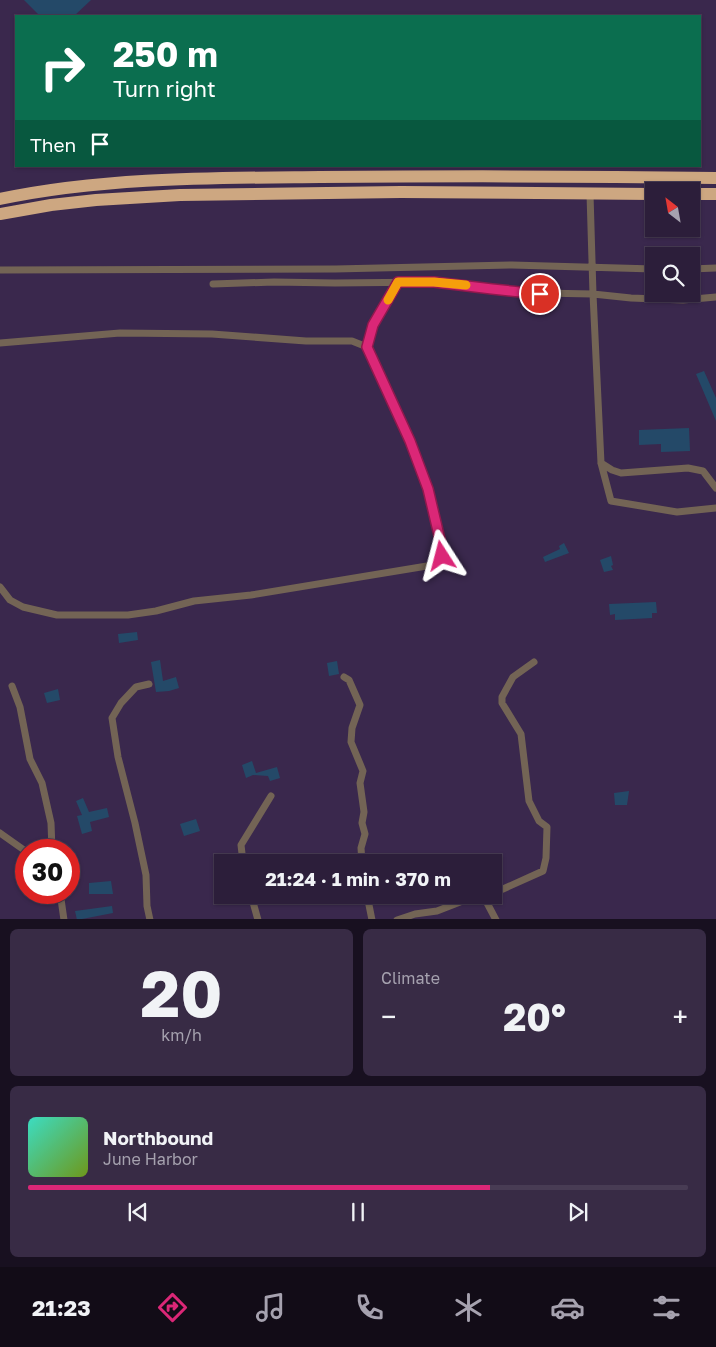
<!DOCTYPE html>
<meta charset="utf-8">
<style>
:root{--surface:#2c1e3a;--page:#382b45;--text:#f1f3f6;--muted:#a6a2af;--line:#483c54;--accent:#db2777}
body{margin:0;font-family:"Golos Text",sans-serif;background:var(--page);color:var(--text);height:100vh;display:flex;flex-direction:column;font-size:19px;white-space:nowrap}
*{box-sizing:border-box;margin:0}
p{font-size:16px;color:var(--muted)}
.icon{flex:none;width:28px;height:28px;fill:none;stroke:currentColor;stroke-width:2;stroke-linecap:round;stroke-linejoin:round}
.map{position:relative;height:919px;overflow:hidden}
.details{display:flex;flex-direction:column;gap:10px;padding:10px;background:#181020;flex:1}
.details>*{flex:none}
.hud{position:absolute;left:15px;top:15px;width:686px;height:152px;border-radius:0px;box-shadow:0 1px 4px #0004,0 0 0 1px var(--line);background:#0b6e4f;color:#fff;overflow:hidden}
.needle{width:32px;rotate:329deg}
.tools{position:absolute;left:645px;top:182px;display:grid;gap:10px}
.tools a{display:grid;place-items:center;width:55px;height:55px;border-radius:0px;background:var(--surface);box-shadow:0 1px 4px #0004,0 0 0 1px var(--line);font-size:25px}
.speed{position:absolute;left:15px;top:839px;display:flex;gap:10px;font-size:25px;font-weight:700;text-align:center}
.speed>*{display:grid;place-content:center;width:65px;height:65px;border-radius:50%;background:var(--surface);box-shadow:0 1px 4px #0004,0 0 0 1px var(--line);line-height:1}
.speed .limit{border:8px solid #d22;background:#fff;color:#111}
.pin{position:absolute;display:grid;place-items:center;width:42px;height:42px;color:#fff;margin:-21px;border:2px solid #fff;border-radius:50%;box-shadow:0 1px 5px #0007}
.me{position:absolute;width:55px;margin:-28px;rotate:351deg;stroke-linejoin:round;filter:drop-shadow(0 0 4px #0008)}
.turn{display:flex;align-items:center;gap:18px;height:105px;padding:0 15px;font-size:22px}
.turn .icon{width:65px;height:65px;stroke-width:2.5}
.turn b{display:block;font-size:35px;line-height:42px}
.then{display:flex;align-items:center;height:48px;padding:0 15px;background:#0003;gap:10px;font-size:19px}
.big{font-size:38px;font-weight:700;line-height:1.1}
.details .card{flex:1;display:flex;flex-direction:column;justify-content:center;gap:8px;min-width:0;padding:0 18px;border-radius:8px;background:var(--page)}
.details .dial{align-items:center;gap:0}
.dial b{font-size:65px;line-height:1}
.song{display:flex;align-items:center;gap:15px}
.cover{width:60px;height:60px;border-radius:8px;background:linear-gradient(135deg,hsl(170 70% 55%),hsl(80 70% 35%))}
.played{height:5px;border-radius:2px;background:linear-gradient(90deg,var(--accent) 70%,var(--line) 70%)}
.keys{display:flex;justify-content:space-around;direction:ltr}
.heat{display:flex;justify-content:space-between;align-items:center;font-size:28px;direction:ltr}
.details .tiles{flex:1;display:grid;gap:10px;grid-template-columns:1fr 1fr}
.card:last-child{grid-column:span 2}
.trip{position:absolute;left:214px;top:854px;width:288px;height:50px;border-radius:0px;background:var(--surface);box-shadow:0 1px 4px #0004,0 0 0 1px var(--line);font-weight:700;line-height:50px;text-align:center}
.dock{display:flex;height:80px;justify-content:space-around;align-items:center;background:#120c17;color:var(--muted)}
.dock .icon{width:35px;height:35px}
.dock .on{color:var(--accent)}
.dock b{font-size:22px;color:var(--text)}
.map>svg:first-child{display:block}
.building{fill:#244968}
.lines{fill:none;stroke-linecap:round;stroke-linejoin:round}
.street{stroke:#736455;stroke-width:7}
.highway{stroke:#cda781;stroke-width:12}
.route-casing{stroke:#8e194d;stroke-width:12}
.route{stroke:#db2777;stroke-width:9}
.slow{stroke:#f59e0b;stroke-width:9}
</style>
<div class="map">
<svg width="716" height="920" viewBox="0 0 716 920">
<rect width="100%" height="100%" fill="#3a284d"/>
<!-- building -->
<path class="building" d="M24,0H91L74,16H40Z
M704,371L716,398V421L696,374Z
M689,428L690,451L661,452V444L639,445V430Z
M564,543L569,553L545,562L543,557L560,549L559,546Z
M611,556L613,565L611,566L613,570L604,572L600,560Z
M656,602L657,613H652V618L615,620V614L610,615L609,604Z
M137,632L138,640L119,643L118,634Z
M160,660L163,681L176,677L179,688L169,691L156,692L151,662Z
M337,661L339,674L329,676L327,663Z
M58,689L60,700L47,703L44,693Z
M252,761L256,773L277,767L280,778L270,781L268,776L253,775L246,778L242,765Z
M629,791L627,805H615L614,793Z
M83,798L89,812L107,808L109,817L90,822L92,831L82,834L77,816L82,815L76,801Z
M196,819L200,831L184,836L180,824Z
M111,881L113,894H89V883Z
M112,906L113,913L77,920L75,911Z"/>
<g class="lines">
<!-- street -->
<path class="street" d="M590,194L593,294L601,463L611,501L677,512L716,508
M691,269L716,268
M0,270L335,269L512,265L654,269
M213,284L274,282L335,283L434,282L492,289L541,293L593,294L631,298L683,300L716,297
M0,343L120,333L212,334L306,341H352L367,347
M601,463L612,470L621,473L688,468L703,471L716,488
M0,587L10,600L23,607L57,615H128L156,611L194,601L251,595L433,565C441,561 442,557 442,548L428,489L410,441L367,347L373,325L398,283
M344,677L349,680L360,705L352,728L351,742L363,771L360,783L364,812L362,823L365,834L361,848L362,862
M149,684L136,687L121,703L112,718L118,757L135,823L146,875L147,906L150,920
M12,686L20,707L30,759L42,783L51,823L52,850
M0,833L24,850L26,854
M243,862L241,845L271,796
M60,892L64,920
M492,892L503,889L543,871L546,858L547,827L539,821L529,801L521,734L502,703V697L513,677L534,662
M251,895L258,920
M367,895L372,920
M474,896L486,901L496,920
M397,920L415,914L437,911L478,895"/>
<!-- highway -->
<path class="highway" d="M691,194H716
M0,199C105,177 213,178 320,177C452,176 584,176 716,178
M0,214L51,205L96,200L180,195L401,192L654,194"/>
</g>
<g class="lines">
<defs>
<path id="route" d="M442,556V548L428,489L410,441L367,347L373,325L398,282H434L492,289L540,294"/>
</defs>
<!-- route casing -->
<use href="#route" class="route-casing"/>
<!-- route -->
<use href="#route" class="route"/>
<!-- slow -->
<path class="slow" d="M388,300L398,282H434L466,285"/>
</g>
</svg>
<div class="tools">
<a><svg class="needle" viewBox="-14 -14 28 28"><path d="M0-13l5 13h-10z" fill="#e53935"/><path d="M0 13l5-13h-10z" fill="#a6a2af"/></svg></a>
<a><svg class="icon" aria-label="search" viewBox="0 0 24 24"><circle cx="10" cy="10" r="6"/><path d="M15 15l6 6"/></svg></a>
</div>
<div class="speed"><div class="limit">30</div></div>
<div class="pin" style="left:540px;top:294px;background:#d93025"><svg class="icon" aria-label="arrive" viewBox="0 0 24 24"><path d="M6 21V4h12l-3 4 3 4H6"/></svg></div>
<svg class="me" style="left:442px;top:556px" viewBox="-20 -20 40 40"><path d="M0-17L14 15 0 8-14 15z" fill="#db2777" stroke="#fff" stroke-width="4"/></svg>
<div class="trip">21:24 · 1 min · 370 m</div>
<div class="hud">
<div class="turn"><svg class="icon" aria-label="right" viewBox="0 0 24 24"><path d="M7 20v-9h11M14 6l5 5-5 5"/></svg><div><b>250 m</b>Turn right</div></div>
<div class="then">Then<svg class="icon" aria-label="arrive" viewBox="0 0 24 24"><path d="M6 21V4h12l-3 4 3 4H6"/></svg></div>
</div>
</div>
<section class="details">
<div class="tiles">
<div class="card dial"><b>20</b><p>km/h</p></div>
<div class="card"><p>Climate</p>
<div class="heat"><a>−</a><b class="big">20°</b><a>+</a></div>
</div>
<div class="card">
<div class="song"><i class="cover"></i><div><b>Northbound</b><p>June Harbor</p></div></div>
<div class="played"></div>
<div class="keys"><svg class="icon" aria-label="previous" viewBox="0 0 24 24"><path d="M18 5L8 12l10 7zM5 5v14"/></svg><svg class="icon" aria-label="pause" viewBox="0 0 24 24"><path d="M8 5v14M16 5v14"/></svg><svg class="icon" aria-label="next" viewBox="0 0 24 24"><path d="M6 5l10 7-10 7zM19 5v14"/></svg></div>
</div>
</div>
</section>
<nav class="dock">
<b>21:23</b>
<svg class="icon on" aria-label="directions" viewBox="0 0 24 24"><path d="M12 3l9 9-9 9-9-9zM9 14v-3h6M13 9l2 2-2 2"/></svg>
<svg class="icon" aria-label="music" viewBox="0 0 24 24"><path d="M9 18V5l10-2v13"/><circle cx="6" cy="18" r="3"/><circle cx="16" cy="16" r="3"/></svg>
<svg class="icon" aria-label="phone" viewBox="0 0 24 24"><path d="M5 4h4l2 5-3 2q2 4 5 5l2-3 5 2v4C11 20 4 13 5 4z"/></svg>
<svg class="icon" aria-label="climate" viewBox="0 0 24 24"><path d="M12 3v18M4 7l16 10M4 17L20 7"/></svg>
<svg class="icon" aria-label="car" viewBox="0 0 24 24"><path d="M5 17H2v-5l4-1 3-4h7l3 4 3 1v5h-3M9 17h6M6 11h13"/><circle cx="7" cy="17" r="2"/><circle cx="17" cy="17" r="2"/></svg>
<svg class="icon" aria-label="filters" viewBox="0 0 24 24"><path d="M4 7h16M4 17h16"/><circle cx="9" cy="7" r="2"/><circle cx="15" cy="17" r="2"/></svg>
</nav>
